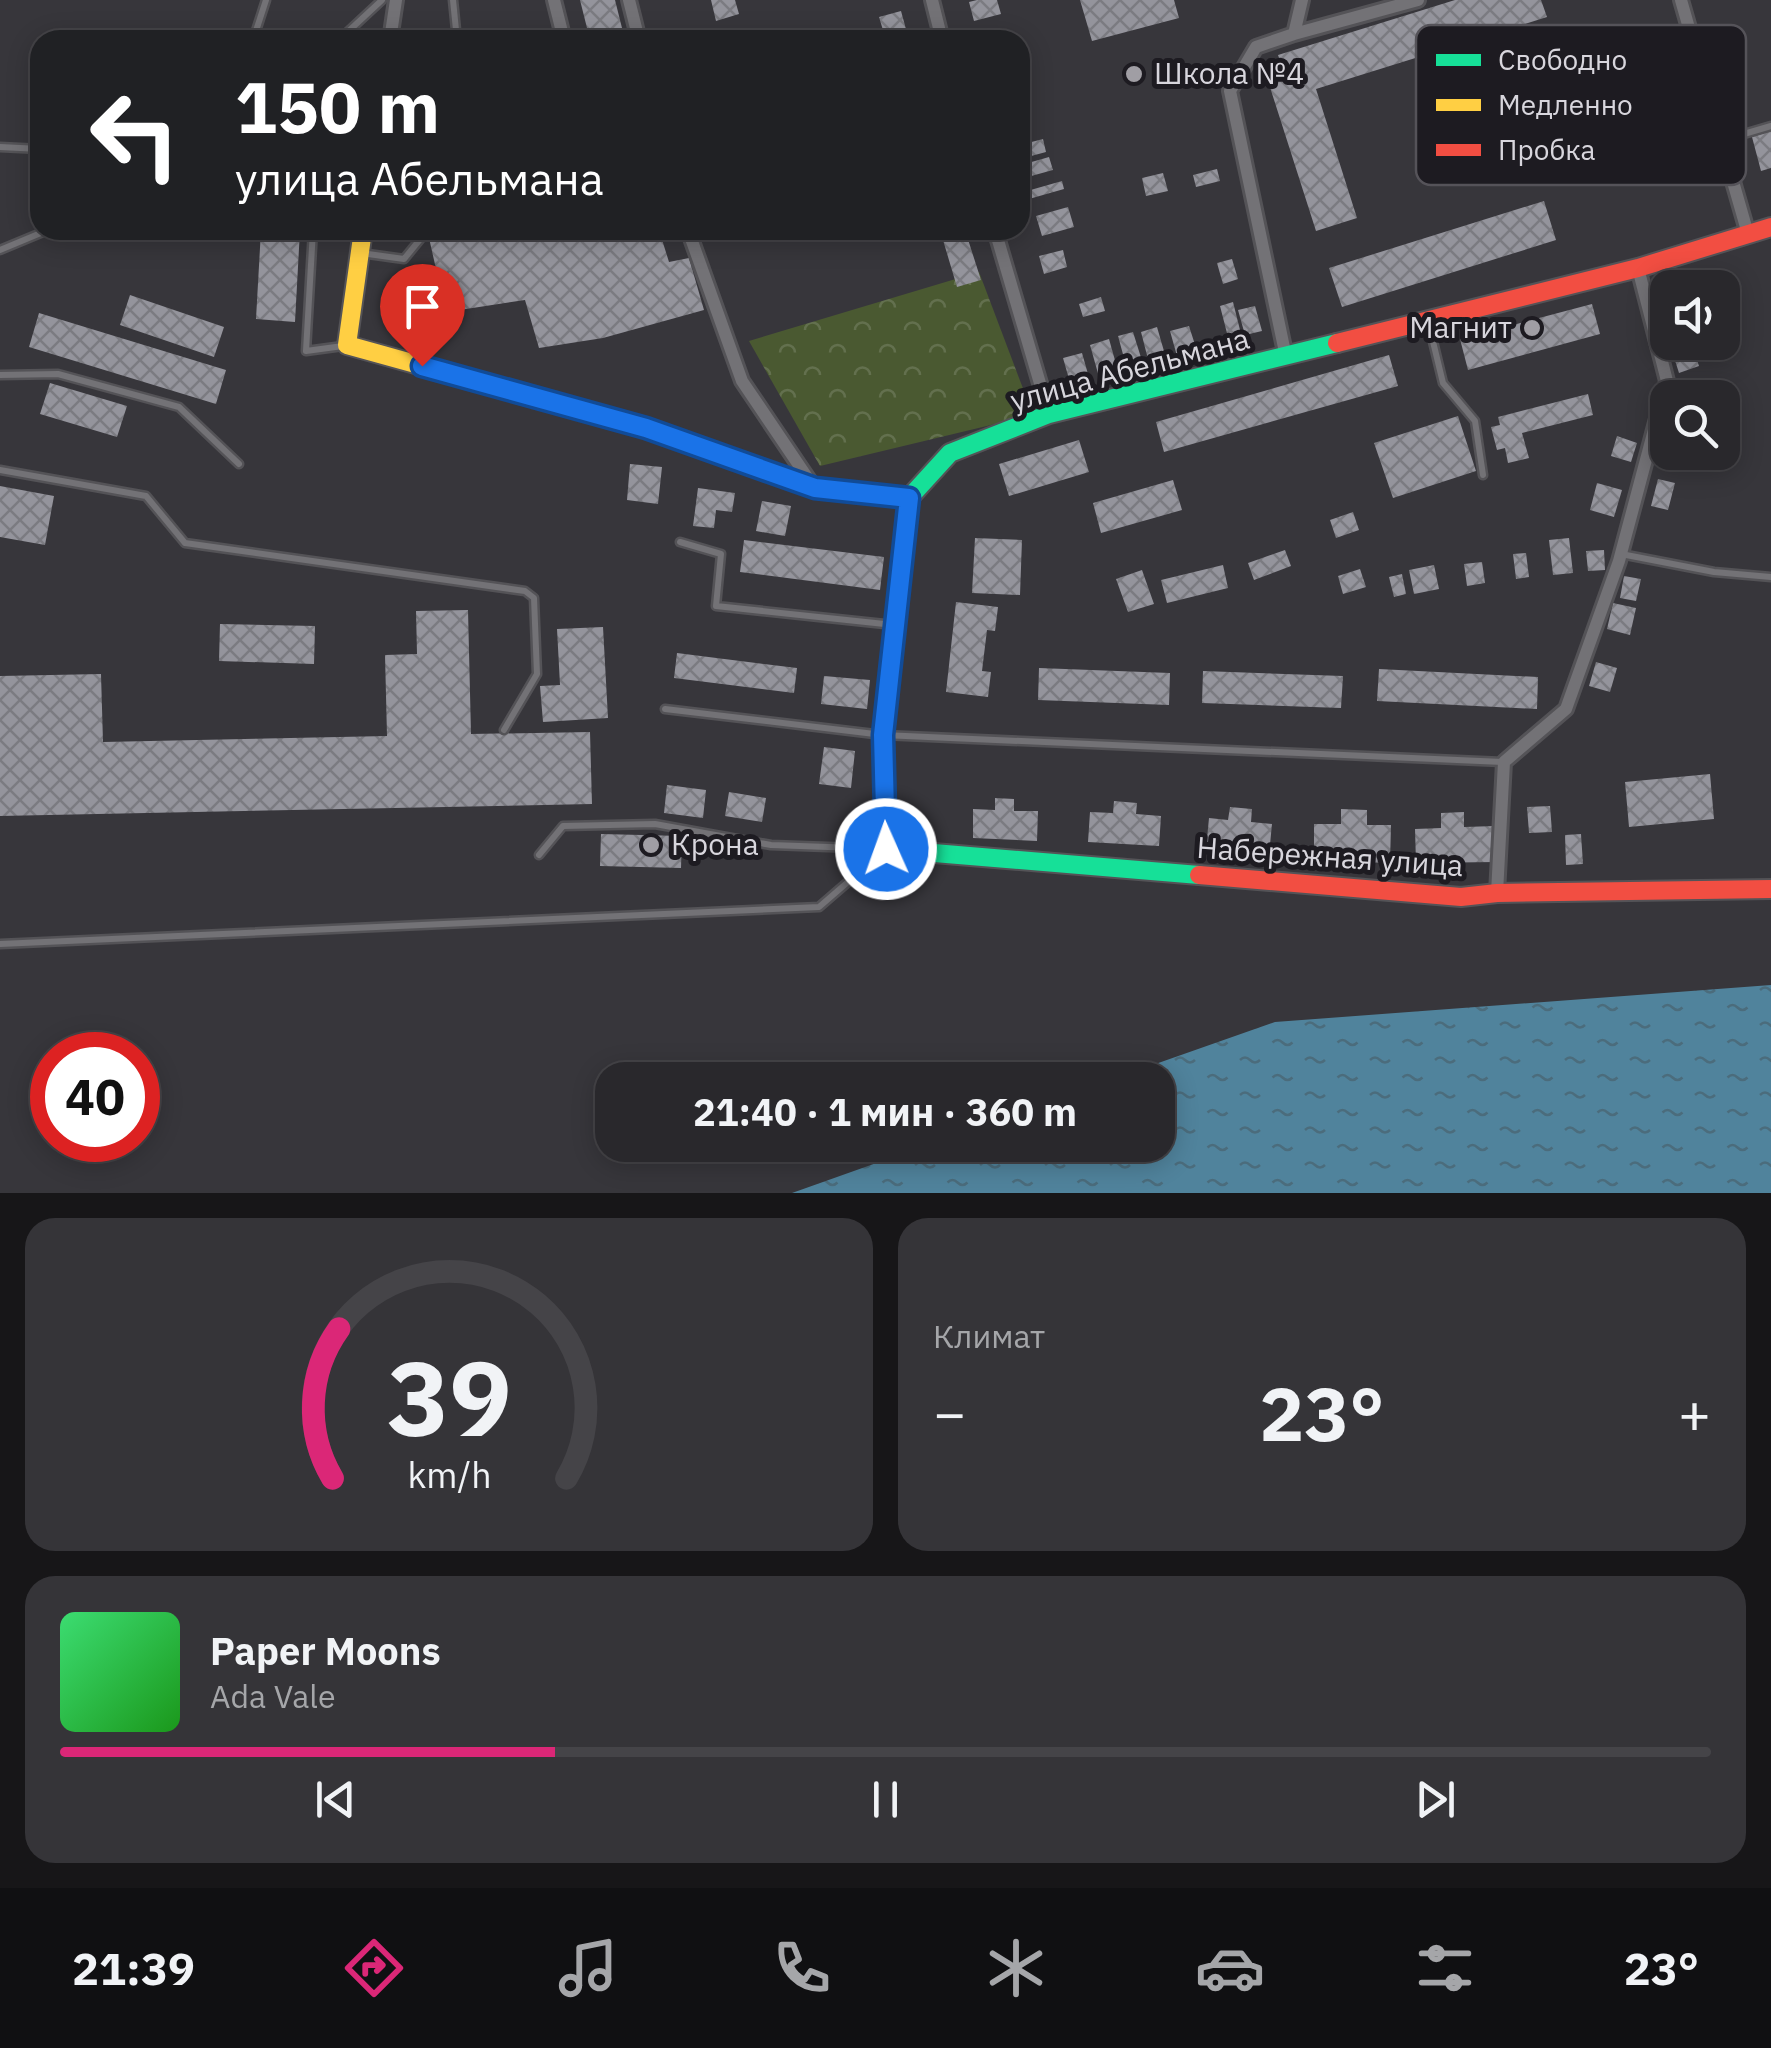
<!DOCTYPE html>
<html lang="ru">
<meta charset="utf-8">
<style>
:root{--surface:#29282c;--page:#353438;--text:#f1f3f6;--muted:#a5a6a9;--line:#454448;--accent:#db2777}
body{margin:0;font-family:"IBM Plex Sans",sans-serif;background:var(--page);color:var(--text);height:100vh;display:flex;flex-direction:column;font-size:38px;white-space:nowrap}
*{box-sizing:border-box;margin:0}
p{font-size:32px;color:var(--muted)}
.icon{flex:none;width:55px;height:55px;fill:none;stroke:currentColor;stroke-width:2;stroke-linecap:round;stroke-linejoin:round}
.map{position:relative;height:1193px;overflow:hidden}
.side{display:flex;flex-direction:column;gap:25px;padding:25px;background:#171618;flex:1}
.side>*{flex:none}
.top-card{position:absolute;left:30px;top:30px;width:1000px;height:210px;border-radius:30px;box-shadow:0 5px 25px #0003,0 0 0 2px var(--line);background:#202124;color:#fff;overflow:hidden}
.tools{position:absolute;left:1650px;top:270px;display:grid;gap:20px}
.tools a{display:grid;place-items:center;width:90px;height:90px;border-radius:20px;background:var(--surface);box-shadow:0 5px 25px #0003,0 0 0 2px var(--line);font-size:50px}
.speed{position:absolute;left:30px;top:1032px;display:flex;gap:20px;font-size:50px;font-weight:700;text-align:center}
.speed>*{display:grid;place-content:center;width:130px;height:130px;border-radius:50%;background:var(--surface);box-shadow:0 5px 25px #0003,0 0 0 2px var(--line);line-height:1}
.speed .limit{border:15px solid #d22;background:#fff;color:#111}
.pin{position:absolute;display:grid;place-items:center;width:85px;height:85px;color:#fff;margin:-102px -42px;border-radius:50% 50% 50% 0;rotate:-45deg;box-shadow:0 0 10px #0007}
.pin .icon{rotate:45deg}
.me{position:absolute;width:110px;margin:-55px;rotate:358deg;stroke-linejoin:round;filter:drop-shadow(0 0 8px #0008)}
.turn{display:flex;align-items:center;gap:35px;height:210px;padding:0 40px;font-size:45px}
.turn .icon{width:130px;height:130px;stroke-width:2.5}
.turn b{display:block;font-size:70px;line-height:85px}
.big{font-size:75px;font-weight:700;line-height:1.1}
.side .widget{flex:1;display:flex;flex-direction:column;justify-content:center;gap:15px;min-width:0;padding:0 35px;border-radius:30px;background:var(--page)}
.side .dial{align-items:center;gap:0}
.dial svg{height:260px;overflow:visible;fill:none;stroke:var(--line);stroke-width:7;stroke-linecap:round;text-anchor:middle}
.dial text{fill:var(--text);stroke:none}
.song{display:flex;align-items:center;gap:30px}
.cover{width:120px;height:120px;border-radius:15px;background:linear-gradient(135deg,hsl(140 70% 55%),hsl(120 70% 35%))}
.played{height:10px;border-radius:5px;background:linear-gradient(90deg,var(--accent) 30%,var(--line) 30%)}
.keys{display:flex;justify-content:space-around;direction:ltr}
.heat{display:flex;justify-content:space-between;align-items:center;font-size:55px;direction:ltr}
.side .tiles{flex:1;display:grid;gap:25px;grid-template-columns:1fr 1fr}
.widget:last-child{grid-column:span 2}
.trip{position:absolute;left:595px;top:1062px;width:580px;height:100px;border-radius:30px;background:var(--surface);box-shadow:0 5px 25px #0003,0 0 0 2px var(--line);font-weight:700;line-height:100px;text-align:center}
.tabs{display:flex;height:160px;justify-content:space-around;align-items:center;background:#101012;color:var(--muted)}
.tabs .icon{width:70px;height:70px}
.tabs .selected{color:var(--accent)}
.tabs b{font-size:45px;color:var(--text)}
.map>svg:first-child{display:block}
.park{fill:url(#park-crowns)}
.water{fill:url(#water-ripples)}
.building{fill:url(#building-cross-hatch)}
.lines{fill:none;stroke-linecap:round;stroke-linejoin:round}
.lane-casing{stroke:#545357;stroke-width:11}
.street-casing{stroke:#545357;stroke-width:18}
.fast-casing{stroke:#545357;stroke-width:22}
.slow-casing{stroke:#545357;stroke-width:22}
.jam-casing{stroke:#545357;stroke-width:22}
.lane{stroke:#737276;stroke-width:6}
.street{stroke:#737276;stroke-width:12}
.fast{stroke:#16e098;stroke-width:18}
.slow{stroke:#ffcf43;stroke-width:18}
.jam{stroke:#f24e42;stroke-width:18}
.route-casing{stroke:#114b97;stroke-width:25}
.route{stroke:#1a73e8;stroke-width:18}
.poi-dot{fill:#a09ea4;stroke:#1d1b21;stroke-width:4}
.labels{text-anchor:middle;stroke-width:10;stroke-linejoin:round;paint-order:stroke}
.poi-label{font-size:30px;fill:#d8d6dd;stroke:#1d1b21;text-anchor:start}
.street-label{font-size:30px;fill:#d8d6dd;stroke:#1d1b21}
.key{fill:#1d1b21;stroke:#555359;stroke-width:2.5}
.key-label{font-size:28px;fill:#d8d6dd}
</style>
<div class="map">
<svg width="1771" height="1193" viewBox="0 0 1771 1193">
<defs>
<pattern id="park-crowns" width="20" height="18" patternUnits="userSpaceOnUse" patternTransform="scale(2.5)"><rect width="20" height="18" fill="#4a5931"/><path d="M2 6a3 3 0 1 1 6 0M12 15a3 3 0 1 1 6 0" fill="none" stroke="#63704e"/></pattern>
<pattern id="water-ripples" width="26" height="14" patternUnits="userSpaceOnUse" patternTransform="scale(2.5)"><rect width="26" height="14" fill="#50839c"/><path d="M2 4q2-2 4 0t4 0M15 11q2-2 4 0t4 0" fill="none" stroke="#4b6c7c"/></pattern>
<pattern id="building-cross-hatch" width="8" height="8" patternUnits="userSpaceOnUse" patternTransform="scale(2.5)"><rect width="8" height="8" fill="#94949c"/><path d="M0 0l8 8M0 8l8-8" fill="none" stroke="#7b7b81"/></pattern>
</defs>
<rect width="100%" height="100%" fill="#37363b"/>
<!-- park -->
<path class="park" d="M979,272L1033,415L820,466L749,341Z"/>
<!-- water -->
<path class="water" d="M1771,985V1193H792L927,1145H1158V1080H1110L1275,1022Z"/>
<!-- building -->
<path class="building" d="M580,0H615L625,40H590Z
M711,0H735L739,14L716,21Z
M977,0H997L1001,14L974,21L969,2Z
M1080,0H1174L1179,18L1092,41Z
M1455,0H1541L1547,17L1316,89L1357,218L1316,231L1269,84L1286,79L1278,55Z
M901,11L909,40H886L879,17Z
M1771,131V168L1761,171L1752,137Z
M1043,139L1046,152L1020,159V145Z
M1049,157L1053,170L1024,178L1021,165Z
M1217,169L1220,181L1196,187L1193,175Z
M1163,173L1168,191L1146,196L1142,178Z
M1062,181L1064,189L1029,199L1027,191Z
M1544,201L1556,240L1342,307L1329,268Z
M1068,207L1074,227L1042,236L1036,216Z
M261,230H300L295,322L256,319Z
M503,230H565L587,242L632,230H659L669,262L689,258L704,310L603,338L539,348L525,300L414,317L409,286L439,282L429,238Z
M940,230H965L981,280L957,287Z
M1063,250L1067,267L1044,274L1039,256Z
M1232,259L1238,279L1223,284L1217,263Z
M130,295L224,327L214,357L120,325Z
M1101,297L1105,311L1083,317L1079,304Z
M1233,302L1242,338L1229,341L1220,306Z
M1592,304L1600,334L1468,370L1460,339Z
M1255,306L1262,331L1245,335L1238,310Z
M39,313L226,370L216,404L29,347Z
M1189,326L1197,351L1177,356L1170,331Z
M1157,327L1166,358L1149,363L1141,332Z
M1133,332L1143,364L1127,369L1118,336Z
M1109,339L1118,371L1099,377L1090,345Z
M1692,345L1699,366L1679,373L1672,351Z
M1082,353L1090,381L1071,386L1063,358Z
M1389,355L1398,386L1164,452L1156,422Z
M50,383L127,406L117,437L40,414Z
M1588,394L1593,415L1522,433L1529,458L1508,463L1505,448L1497,450L1491,427L1500,425L1498,417Z
M1458,416L1476,471L1393,498L1374,443Z
M1617,436L1637,443L1631,462L1611,456Z
M1079,440L1089,472L1009,496L999,464Z
M1670,452H1705L1703,469L1668,464Z
M630,464L662,467L658,504L627,500Z
M1658,479L1675,483L1668,510L1651,506Z
M1173,480L1182,510L1101,533L1093,503Z
M1597,483L1622,490L1614,517L1590,510Z
M0,486L54,496L45,545L0,537Z
M698,488L735,493L732,512L716,510L714,528L693,526Z
M762,501L791,506L785,536L756,531Z
M1353,512L1359,530L1336,538L1330,520Z
M975,538L1022,540L1020,595L972,593Z
M1569,538L1573,573L1553,575L1549,540Z
M744,540L884,557L880,590L740,572Z
M1285,550L1291,566L1254,580L1248,563Z
M1604,550L1605,570L1588,571L1586,551Z
M1526,553L1529,577L1516,579L1513,554Z
M1482,562L1485,583L1467,586L1464,564Z
M1223,565L1228,588L1167,603L1161,580Z
M1434,565L1439,589L1414,594L1409,570Z
M1360,569L1366,587L1343,594L1338,576Z
M1142,570L1154,604L1128,612L1116,579Z
M1402,574L1406,594L1394,597L1389,577Z
M1624,576L1641,579L1636,601L1620,598Z
M956,602L998,607L995,631L987,630L982,671L991,672L988,697L946,692Z
M1613,603L1636,608L1630,635L1607,629Z
M468,610L471,734L590,732L592,804L0,816V676L101,674L103,742L387,736L385,655L417,654L416,611Z
M220,624L315,626L314,664L219,661Z
M603,627L608,718L543,722L540,686L560,685L557,629Z
M677,653L797,668L794,693L674,678Z
M1596,662L1617,668L1610,692L1589,686Z
M1039,668L1170,673L1169,705L1038,700Z
M1379,669L1538,677L1537,709L1377,701Z
M1203,671L1343,676L1341,708L1202,703Z
M824,676L870,680L867,709L821,704Z
M824,747L855,751L851,788L819,784Z
M1710,774L1714,819L1629,827L1625,782Z
M667,785L706,790L703,818L664,813Z
M729,792L766,798L762,822L725,816Z
M995,798L1014,799V811H1038L1037,841L973,838V809L995,810Z
M1114,801L1137,803L1136,814L1161,816L1159,846L1088,842L1090,812L1113,813Z
M1550,806L1552,832L1529,833L1527,807Z
M1230,807L1252,809L1251,822L1272,824L1269,855L1206,849L1209,818L1228,820Z
M1341,809L1367,810V825H1391L1390,863L1314,861V824H1341Z
M1464,812V827L1495,826L1496,862L1416,863L1415,829L1441,828V813Z
M601,834L682,836L681,868L600,866Z
M1581,834L1583,864L1566,865L1565,835Z"/>
<g class="lines">
<defs>
<path id="lane" d="M453,0L457,40
M253,40L266,0
M339,40L382,0
M1720,141L1771,126
M0,147L40,149
M313,230L306,351L343,346
M0,250L48,230
M361,253L404,259L422,237L458,230
M1429,325L1443,383L1475,421L1483,475
M0,375L58,374L179,407L239,464
M0,470L146,496L185,543L525,591L534,598L537,674L504,730
M680,542L721,554L716,606L894,625
M1621,554L1714,572L1771,577
M665,709L883,735L1503,762
M539,855L563,826L655,824L771,845L885,849
M0,944L819,907L885,850"/>
<path id="street" d="M554,0L564,40
M629,0L639,40
M932,0L942,40
M1681,0L1748,234
M1294,34L1418,0
M390,40L396,0
M688,230L742,381L813,486
M995,230L1049,414
M1286,357L1230,91L1256,47L1294,34L1302,0
M1497,893L1504,762L1566,709L1619,561L1667,381L1638,268"/>
<path id="fast" d="M691,444L815,488L909,498L950,453L1049,414L1337,343
M909,498L883,735L886,849L1199,875"/>
<path id="slow" d="M363,230L347,345L646,428L691,444"/>
<path id="jam" d="M1337,343L1638,268L1771,227
M1199,875L1461,897L1497,893L1771,889"/>
</defs>
<!-- lane casing -->
<use href="#lane" class="lane-casing"/>
<!-- street casing -->
<use href="#street" class="street-casing"/>
<!-- fast casing -->
<use href="#fast" class="fast-casing"/>
<!-- slow casing -->
<use href="#slow" class="slow-casing"/>
<!-- jam casing -->
<use href="#jam" class="jam-casing"/>
<!-- lane -->
<use href="#lane" class="lane"/>
<!-- street -->
<use href="#street" class="street"/>
<!-- fast -->
<use href="#fast" class="fast"/>
<!-- slow -->
<use href="#slow" class="slow"/>
<!-- jam -->
<use href="#jam" class="jam"/>
</g>
<g class="lines">
<defs>
<path id="route" d="M422,366L646,428L815,488L909,498L883,735L886,849"/>
</defs>
<!-- route casing -->
<use href="#route" class="route-casing"/>
<!-- route -->
<use href="#route" class="route"/>
</g>
<!-- markers -->
<g class="poi-dot">
<circle cx="1134" cy="74" r="10"/>
<circle cx="1532" cy="328" r="10"/>
<circle cx="651" cy="845" r="10"/>
</g>
<g class="labels">
<!-- poi labels -->
<g class="poi-label">
<text x="1154" y="84">Школа №4</text>
<text x="1512" y="338" text-anchor="end">Магнит</text>
<text x="671" y="855">Крона</text>
</g>
<!-- street labels -->
<g class="street-label">
<text transform="translate(1130 370) rotate(-15)" y="10">улица Абельмана</text>
<text transform="translate(1330 857) rotate(4)" y="10">Набережная улица</text>
</g>
</g>
<!-- legend -->
<rect x="1416" y="25" width="330" height="160" rx="15" class="key"/>
<rect x="1436" y="54" width="45" height="12" fill="#16e098"/>
<rect x="1436" y="99" width="45" height="12" fill="#ffcf43"/>
<rect x="1436" y="144" width="45" height="12" fill="#f24e42"/>
<g class="key-label">
<text x="1498" y="70">Свободно</text>
<text x="1498" y="115">Медленно</text>
<text x="1498" y="160">Пробка</text>
</g>
</svg>
<div class="tools">
<a><svg class="icon" aria-label="sound" viewBox="0 0 24 24"><path d="M4 9h4l5-4v14l-5-4H4zM17 9q2 3 0 6"/></svg></a>
<a><svg class="icon" aria-label="search" viewBox="0 0 24 24"><circle cx="10" cy="10" r="6"/><path d="M15 15l6 6"/></svg></a>
</div>
<div class="speed"><div class="limit">40</div></div>
<div class="pin" style="left:422px;top:366px;background:#d93025"><svg class="icon" aria-label="arrive" viewBox="0 0 24 24"><path d="M6 21V4h12l-3 4 3 4H6"/></svg></div>
<svg class="me" style="left:886px;top:849px" viewBox="-20 -20 40 40"><circle r="17" fill="#1a73e8" stroke="#fff" stroke-width="3"/><path d="M0-11L8 9 0 5-8 9z" fill="#fff"/></svg>
<div class="trip">21:40 · 1 мин · 360 m</div>
<div class="top-card">
<div class="turn"><svg class="icon" aria-label="left" viewBox="0 0 24 24"><path d="M17 20v-9H6M10 6l-5 5 5 5"/></svg><div><b>150 m</b>улица Абельмана</div></div>
</div>
</div>
<section class="side">
<div class="tiles">
<div class="widget dial"><svg viewBox="0 0 100 80">
<path d="M14 69A42 42 0 1 1 86 69"/>
<path d="M14 69A42 42 0 0 1 16 23" stroke="#db2777"/>
<text x="50" y="56" font-size="32" font-weight="700">39</text>
<text x="50" y="72" font-size="11">km/h</text>
</svg></div>
<div class="widget"><p>Климат</p>
<div class="heat"><a>−</a><b class="big">23°</b><a>+</a></div>
</div>
<div class="widget">
<div class="song"><i class="cover"></i><div><b>Paper Moons</b><p>Ada Vale</p></div></div>
<div class="played"></div>
<div class="keys"><svg class="icon" aria-label="previous" viewBox="0 0 24 24"><path d="M18 5L8 12l10 7zM5 5v14"/></svg><svg class="icon" aria-label="pause" viewBox="0 0 24 24"><path d="M8 5v14M16 5v14"/></svg><svg class="icon" aria-label="next" viewBox="0 0 24 24"><path d="M6 5l10 7-10 7zM19 5v14"/></svg></div>
</div>
</div>
</section>
<nav class="tabs">
<b>21:39</b>
<svg class="icon selected" aria-label="directions" viewBox="0 0 24 24"><path d="M12 3l9 9-9 9-9-9zM9 14v-3h6M13 9l2 2-2 2"/></svg>
<svg class="icon" aria-label="music" viewBox="0 0 24 24"><path d="M9 18V5l10-2v13"/><circle cx="6" cy="18" r="3"/><circle cx="16" cy="16" r="3"/></svg>
<svg class="icon" aria-label="phone" viewBox="0 0 24 24"><path d="M5 4h4l2 5-3 2q2 4 5 5l2-3 5 2v4C11 20 4 13 5 4z"/></svg>
<svg class="icon" aria-label="climate" viewBox="0 0 24 24"><path d="M12 3v18M4 7l16 10M4 17L20 7"/></svg>
<svg class="icon" aria-label="car" viewBox="0 0 24 24"><path d="M5 17H2v-5l4-1 3-4h7l3 4 3 1v5h-3M9 17h6M6 11h13"/><circle cx="7" cy="17" r="2"/><circle cx="17" cy="17" r="2"/></svg>
<svg class="icon" aria-label="filters" viewBox="0 0 24 24"><path d="M4 7h16M4 17h16"/><circle cx="9" cy="7" r="2"/><circle cx="15" cy="17" r="2"/></svg>
<b>23°</b>
</nav>
